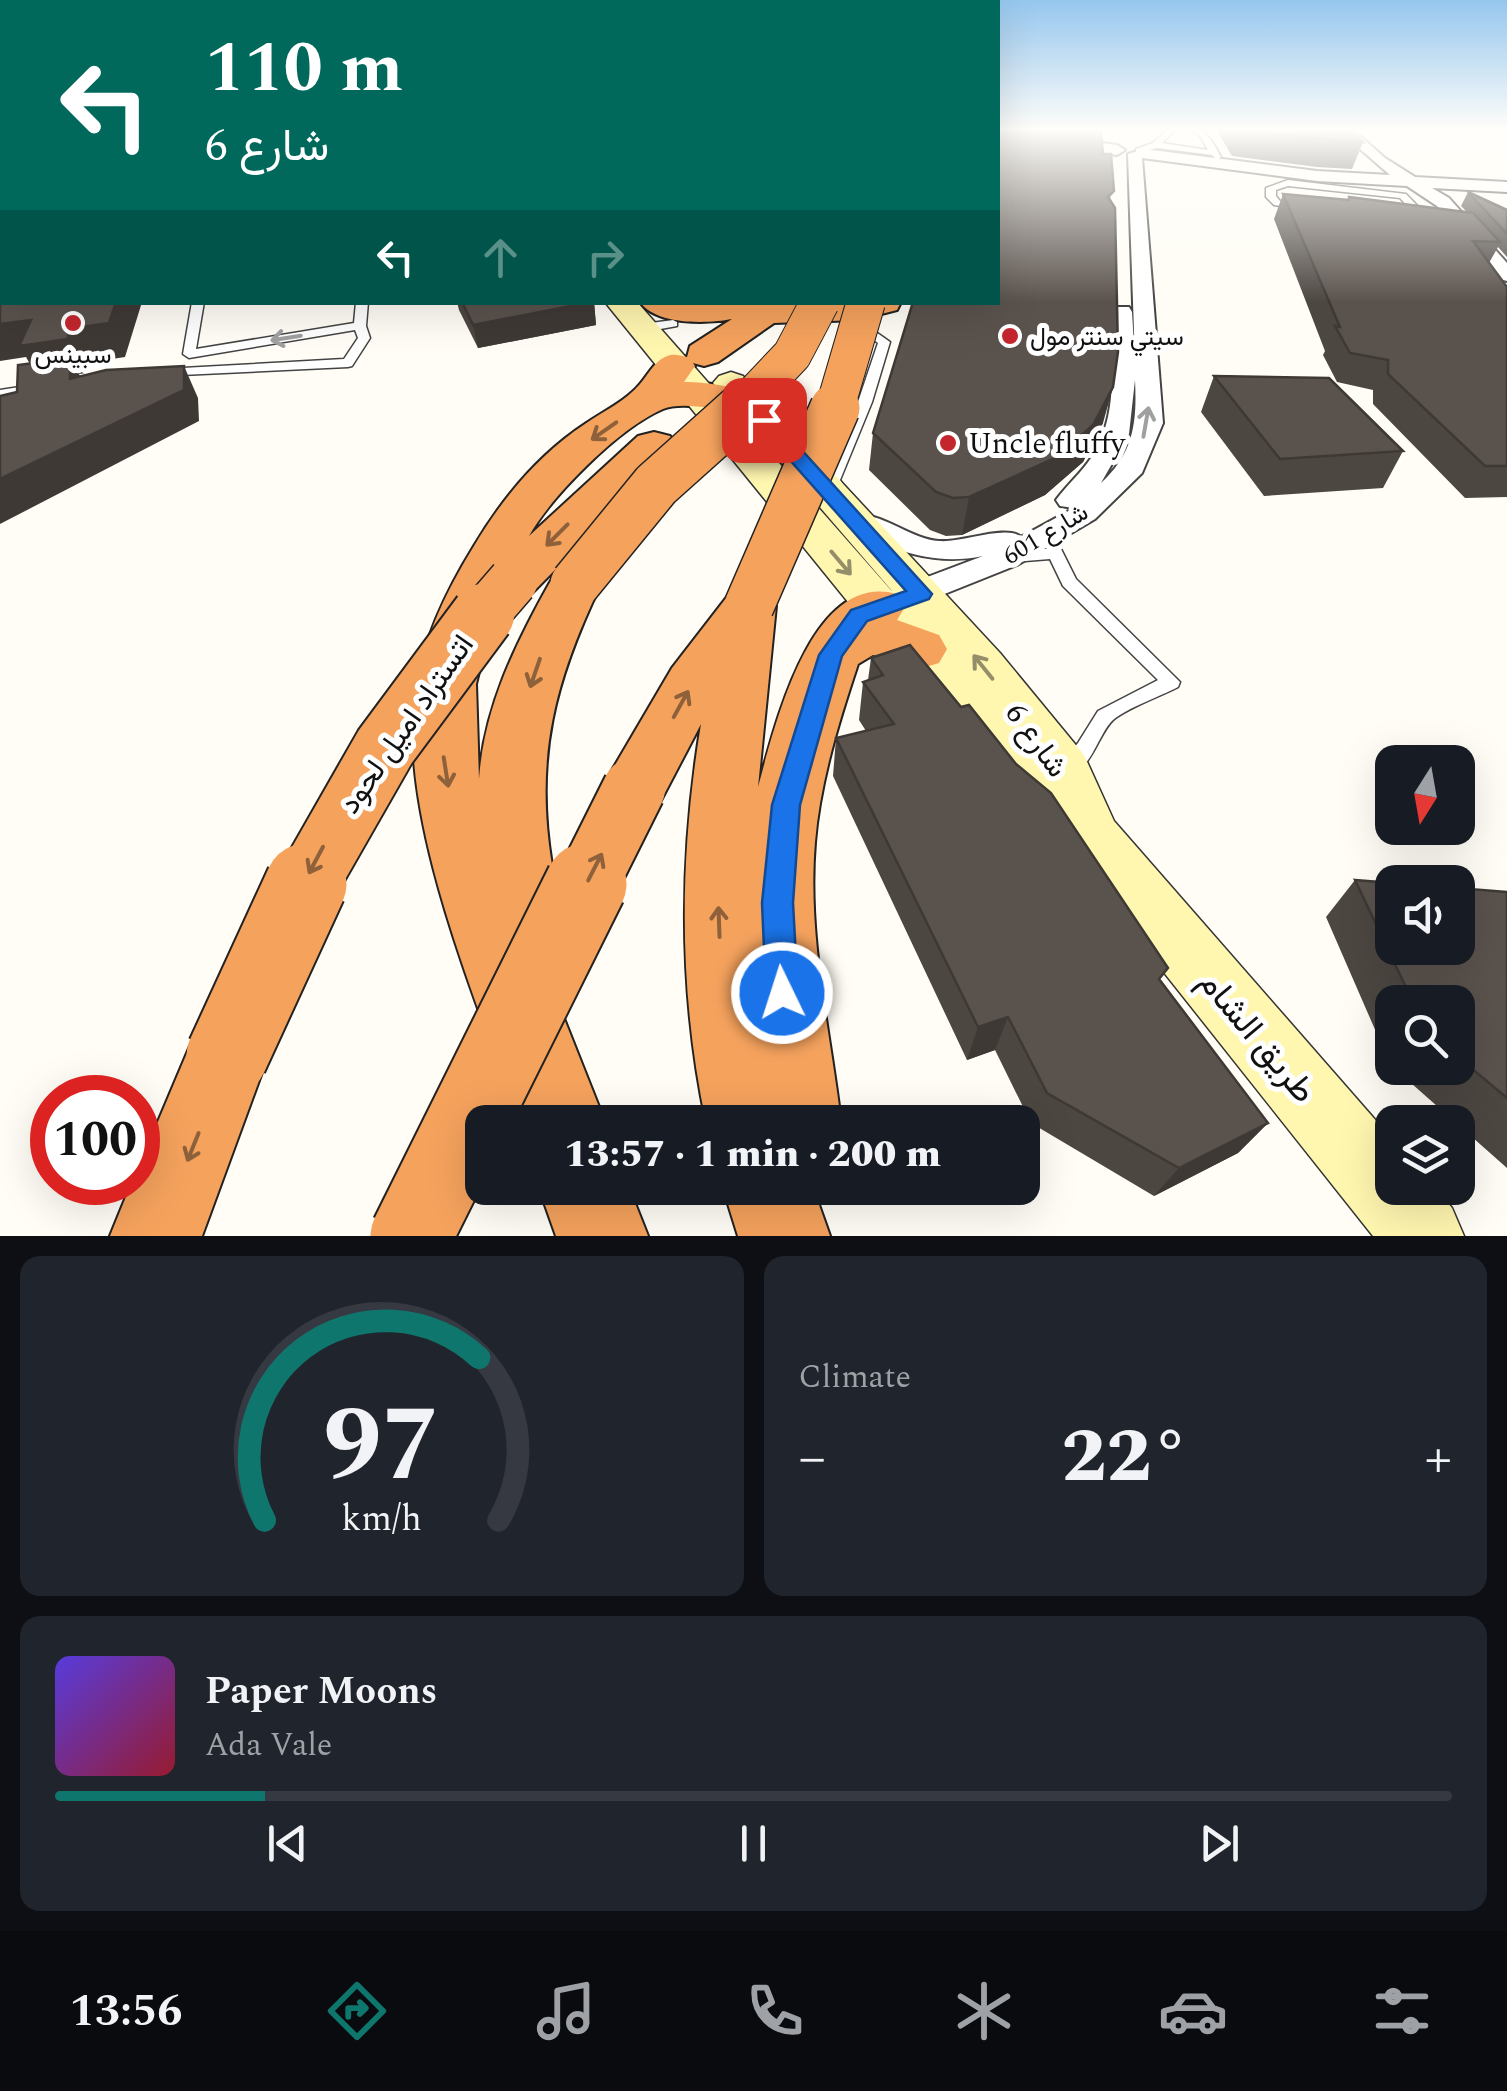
<!DOCTYPE html>
<meta charset="utf-8">
<style>
:root{--surface:#171b24;--page:#20242c;--text:#f1f3f6;--muted:#9ea1a6;--line:#363941;--accent:#0f766e}
body{margin:0;font-family:Spectral,Vazirmatn,serif;background:var(--page);color:var(--text);height:100vh;display:flex;flex-direction:column;font-size:38px;white-space:nowrap}
*{box-sizing:border-box;margin:0}
p{font-size:32px;color:var(--muted)}
.icon{flex:none;width:55px;height:55px;fill:none;stroke:currentColor;stroke-width:2;stroke-linecap:round;stroke-linejoin:round}
.map{position:relative;height:1236px;overflow:hidden}
.sheet{display:flex;flex-direction:column;gap:20px;padding:20px;background:#0d0f14;flex:1}
.sheet>*{flex:none}
.hud{position:absolute;left:0px;top:0px;width:1000px;height:305px;box-shadow:0 10px 40px #0002;background:#00695c;color:#fff;overflow:hidden}
.needle{width:65px;rotate:191deg}
.tools{position:absolute;left:1375px;top:745px;display:grid;gap:20px}
.tools a{display:grid;place-items:center;width:100px;height:100px;border-radius:20px;background:var(--surface);box-shadow:0 10px 40px #0002;font-size:50px}
.speed{position:absolute;left:30px;top:1075px;display:flex;gap:20px;font-size:50px;font-weight:700;text-align:center}
.speed>*{display:grid;place-content:center;width:130px;height:130px;border-radius:50%;background:var(--surface);box-shadow:0 10px 40px #0002;line-height:1}
.speed .limit{border:15px solid #d22;background:#fff;color:#111}
.pin{position:absolute;display:grid;place-items:center;width:85px;height:85px;color:#fff;margin:-42px;border-radius:20px;box-shadow:0 5px 15px #0006}
.me{position:absolute;width:110px;margin:-55px;rotate:356deg;stroke-linejoin:round;filter:drop-shadow(0 0 8px #0008)}
.turn{display:flex;align-items:center;gap:35px;height:210px;padding:0 40px;font-size:45px}
.turn .icon{width:130px;height:130px;stroke-width:2.5}
.turn b{display:block;font-size:70px;line-height:85px}
.lanes{display:flex;align-items:center;height:95px;padding:0 40px;background:#0003;justify-content:center;gap:50px;direction:ltr}
.lanes .off{opacity:.35}
.big{font-size:75px;font-weight:800;line-height:1.1}
.sheet .widget{flex:1;display:flex;flex-direction:column;justify-content:center;gap:15px;min-width:0;padding:0 35px;border-radius:20px;background:var(--page)}
.sheet .dial{align-items:center;gap:0}
.dial svg{height:260px;overflow:visible;fill:none;stroke:var(--line);stroke-width:7;stroke-linecap:round;text-anchor:middle}
.dial text{fill:var(--text);stroke:none}
.song{display:flex;align-items:center;gap:30px}
.cover{width:120px;height:120px;border-radius:15px;background:linear-gradient(135deg,hsl(250 70% 55%),hsl(350 70% 35%))}
.played{height:10px;border-radius:5px;background:linear-gradient(90deg,var(--accent) 15%,var(--line) 15%)}
.keys{display:flex;justify-content:space-around;direction:ltr}
.heat{display:flex;justify-content:space-between;align-items:center;font-size:55px;direction:ltr}
.sheet .tiles{flex:1;display:grid;gap:20px;grid-template-columns:1fr 1fr}
.widget:last-child{grid-column:span 2}
.trip{position:absolute;left:465px;top:1105px;width:575px;height:100px;border-radius:20px;background:var(--surface);box-shadow:0 10px 40px #0002;font-weight:800;line-height:100px;text-align:center}
.tab-bar{display:flex;height:160px;justify-content:space-around;align-items:center;background:#090b0e;color:var(--muted)}
.tab-bar .icon{width:70px;height:70px}
.tab-bar .on{color:var(--accent)}
.tab-bar b{font-size:45px;color:var(--text)}
.map>svg:first-child{display:block}
.lines{fill:none;stroke-linecap:round;stroke-linejoin:round}
.lane-casing{stroke:#444;stroke-width:3}
.street-casing{stroke:#444;stroke-width:4}
.secondary-casing{stroke:#333;stroke-width:3}
.highway-casing{stroke:#222;stroke-width:4}
.lane{fill:#fff;fill-rule:evenodd}
.street{fill:#fff;fill-rule:evenodd}
.secondary{fill:#fff6b0;fill-rule:evenodd}
.highway{fill:#f5a25d;fill-rule:evenodd}
.highway-bridge-far3-casing{stroke:#222;stroke-width:40;stroke-linecap:butt}
.highway-bridge-far2-casing{stroke:#222;stroke-width:52;stroke-linecap:butt}
.highway-bridge-far1-casing{stroke:#222;stroke-width:66;stroke-linecap:butt}
.highway-bridge-casing{stroke:#222;stroke-width:85;stroke-linecap:butt}
.highway-bridge-far3{stroke:#f5a25d;stroke-width:38}
.highway-bridge-far2{stroke:#f5a25d;stroke-width:49}
.highway-bridge-far1{stroke:#f5a25d;stroke-width:62}
.highway-bridge{stroke:#f5a25d;stroke-width:81}
.wall{fill:#4d4742}
.shaded-wall{fill:#3f3936}
.building{fill:#5a524d;stroke:#3f3936;stroke-width:2.5}
.oneway{stroke:#a0a0a0}
.oneway2{stroke:#8e613b}
.oneway3{stroke:#948f68}
.route{fill:#1a73e8;stroke:#114b97;stroke-width:2.5}
.poi-dot{fill:#c4262e;stroke:#fff;stroke-width:4}
.labels{text-anchor:middle;stroke-width:10;stroke-linejoin:round;paint-order:stroke}
.far-poi-label{font-size:25px;fill:#111;stroke:#fff;text-anchor:start}
.far-street-label{font-size:25px;fill:#111;stroke:#fff}
.poi-label{font-size:30px;fill:#111;stroke:#fff;text-anchor:start}
.street-label{font-size:30px;fill:#111;stroke:#fff}
.near-street-label{font-size:35px;fill:#111;stroke:#fff}
</style>
<div class="map">
<svg width="1507" height="1236" viewBox="0 0 1507 1236">
<rect width="100%" height="100%" fill="#fffdf5"/>
<g class="lines">
<defs>
<path id="lane" d="M1168,129H1176L1162,143L1208,150L1200,136L1190,129C1207,128 1214,144 1221,157L1217,160L1212,155L1157,148L1136,153V149L1153,143Z
M1288,180L1406,194L1433,222L1417,228L1274,205L1266,197V188ZM1288,186L1400,198L1421,221L1280,201L1276,196V190Z
M192,302H204L196,349L354,323L356,302H368L366,326L370,338L352,366L348,367L160,376V370L164,369L344,359L358,338L355,330L189,358L183,354Z
M856,318L890,342L872,402L840,480L849,494L841,499L836,497L826,480L858,402L878,343L852,324L850,322Z
M673,320L677,322V326L644,332L638,328L644,324Z
M39,384L46,388L44,391L0,398V390Z
M1055,548L1061,549L1076,579L1180,682L1178,687C1159,697 1129,707 1113,720C1097,734 1089,781 1061,773L1058,767L1078,743L1098,711L1158,680L1063,586L1050,559L1014,562L1006,557L1014,552Z"/>
<path id="street" d="M998,129L1117,145L1125,150L1117,155L998,137Z
M1337,129H1352L1385,158L1415,177L1507,182V192L1432,188L1449,198L1507,263V281L1500,279L1437,206L1407,186L1317,181L1142,158L1163,423L1142,473L1095,519L1017,565L907,609L896,612L885,609L880,601L885,593L983,556C934,566 893,551 851,528L846,522L851,516C879,509 909,539 939,541C962,543 1007,524 1021,537L1074,508L1060,506L1056,500C1067,485 1081,473 1091,458C1120,415 1111,360 1110,312L1113,307H1129L1132,312L1135,361L1128,154L1144,149L1317,171L1390,175ZM1135,380C1137,422 1134,453 1101,483L1129,434Z
M0,173H2V183H0Z"/>
<path id="secondary" d="M605,302H637L905,606L719,390L713,383L719,376L731,372L743,376L1000,653L1084,755L1114,821L1392,1139V1188H1435L1452,1208L1464,1236H1373L1070,854L1008,799L902,661L861,618Z"/>
<path id="highway" d="M640,302H901L897,310L858,320L774,323L718,362L704,366L693,363L695,366L684,382C717,382 766,391 786,420L780,429C750,437 736,415 709,408C696,406 675,404 663,409C619,428 552,495 529,536L638,436L654,432L670,436L676,445L670,454L532,593L513,598L498,594L476,684L479,779C484,708 515,645 549,584L556,572L575,567L594,572L601,584C555,680 534,757 552,865C556,887 578,970 575,985C573,994 566,1005 561,1011L605,1122H519C477,1000 395,813 416,685C425,635 448,588 474,546C502,499 538,455 585,424C602,412 626,401 640,384C647,376 655,361 665,357C672,353 679,355 687,357L690,346L732,319C706,324 656,325 640,302Z
M749,588L768,593L776,606L758,787C775,726 811,570 897,594L905,607L897,620L939,635L947,649L939,663L919,669L873,655L858,664C839,721 820,782 815,842C807,937 830,1029 841,1122H706C678,989 679,858 701,724L657,808L634,816L611,808L601,789L672,668L730,593Z
M227,1015L256,1027L268,1056L202,1236H110L132,1182H138V1169L198,1027Z
M539,1188H629L648,1236H556Z
M723,1188H813L830,1236H738Z"/>
</defs>
<!-- lane casing -->
<use href="#lane" class="lane-casing"/>
<!-- street casing -->
<use href="#street" class="street-casing"/>
<!-- secondary casing -->
<use href="#secondary" class="secondary-casing"/>
<!-- highway casing -->
<use href="#highway" class="highway-casing"/>
<!-- lane -->
<use href="#lane" class="lane"/>
<!-- street -->
<use href="#street" class="street"/>
<!-- secondary -->
<use href="#secondary" class="secondary"/>
<!-- highway -->
<use href="#highway" class="highway"/>
<defs>
<path id="highway-bridge-far3" d="M739,411L792,355L820,302
M834,411L866,302"/>
<path id="highway-bridge-far2" d="M575,584L656,485L742,408
M749,606L835,408
M481,618L513,581"/>
<path id="highway-bridge-far1" d="M305,887L385,747L483,615
M585,887L634,789"/>
<path id="highway-bridge" d="M227,1056L306,884
M411,1236L586,884"/>
</defs>
<!-- highway-bridge-far3 casing -->
<use href="#highway-bridge-far3" class="highway-bridge-far3-casing"/>
<!-- highway-bridge-far2 casing -->
<use href="#highway-bridge-far2" class="highway-bridge-far2-casing"/>
<!-- highway-bridge-far1 casing -->
<use href="#highway-bridge-far1" class="highway-bridge-far1-casing"/>
<!-- highway-bridge casing -->
<use href="#highway-bridge" class="highway-bridge-casing"/>
<!-- highway-bridge-far3 -->
<use href="#highway-bridge-far3" class="highway-bridge-far3"/>
<!-- highway-bridge-far2 -->
<use href="#highway-bridge-far2" class="highway-bridge-far2"/>
<!-- highway-bridge-far1 -->
<use href="#highway-bridge-far1" class="highway-bridge-far1"/>
<!-- highway-bridge -->
<use href="#highway-bridge" class="highway-bridge"/>
</g>
<!-- wall -->
<path class="wall" d="M1216,129H1349L1363,142L1352,169L1317,167L1232,156Z
M1103,154L1111,202L1103,423L1083,462L1045,495L962,535L946,536L930,530L869,470L873,433Z
M1468,192L1507,210V257L1498,247L1489,263L1507,287V497L1465,498L1373,404V390L1337,382L1323,355L1325,351L1274,219L1283,194L1348,200L1349,197L1467,212L1461,206Z
M457,302H594L596,325L478,348L459,310Z
M1214,376L1403,451L1383,488L1264,496L1201,412Z
M871,658L1160,980L1268,1123L1238,1153L1154,1196L1031,1123L995,1050L967,1060L833,776L836,738L866,731L859,720L863,682L868,680Z
M1355,880L1507,892V1168L1394,1068H1458V1002H1392V1067L1390,1064L1326,917Z"/>
<!-- shaded-wall -->
<path class="shaded-wall" d="M116,302H142L125,357L86,363V373L79,374L86,389L39,380L26,357L0,361V324L31,320L68,329Z
M594,302L596,325L478,348L473,325Z
M184,366L198,398L199,421L0,524V479Z
M1113,387L1103,423L1083,462L1045,495L962,535L969,497Z
M1008,1017L995,1050L967,1060L978,1027Z
M1268,1123L1238,1153L1154,1196L1179,1168Z"/>
<!-- building -->
<path class="building" d="M998,129H1091L1101,130L1103,154H1111L1114,191L1108,197L1115,208L1118,352L1113,387L1093,425L1055,458L969,497L953,498L936,492L873,433L913,302H998Z
M1240,129H1349L1363,142L1328,140L1241,130Z
M1468,192L1507,210V234Z
M1283,194L1349,200V197L1473,213L1500,242L1473,241L1507,287V466H1485L1388,374V360L1350,353L1335,326L1340,327Z
M2,271V302H116L109,323L68,329V339L19,346L31,320L0,324V276Z
M462,302H591L473,325Z
M70,358V379L106,370L184,366V390L0,479V396L17,392L18,365Z
M1214,376L1329,378L1403,451L1280,459Z
M910,645L961,707L969,705L1016,764L1051,793L1168,968L1159,979L1268,1123L1179,1168L1047,1093L1008,1017L978,1027L836,738L894,724L863,682L883,675L871,658Z
M1355,880L1392,883V948H1458V888L1507,892V1098L1458,1057V1002H1413Z"/>
<!-- one-way arrows -->
<defs><path id="oneway-shaft" d="M-6 0H5M1.5-3L5.5 0L1.5 3" fill="none" stroke-width="1.6" stroke-linecap="round" stroke-linejoin="round" transform="scale(2.5)"/></defs>
<g class="oneway">
<use href="#oneway-shaft" transform="translate(286 338) rotate(171)"/>
<use href="#oneway-shaft" transform="translate(1146 422) rotate(-80)"/>
</g>
<g class="oneway2">
<use href="#oneway-shaft" transform="translate(604 431) rotate(145)"/>
<use href="#oneway-shaft" transform="translate(557 535) rotate(135)"/>
<use href="#oneway-shaft" transform="translate(535 673) rotate(109)"/>
<use href="#oneway-shaft" transform="translate(681 704) rotate(-61)"/>
<use href="#oneway-shaft" transform="translate(446 772) rotate(81)"/>
<use href="#oneway-shaft" transform="translate(316 860) rotate(118)"/>
<use href="#oneway-shaft" transform="translate(595 867) rotate(-63)"/>
<use href="#oneway-shaft" transform="translate(719 922) rotate(-92)"/>
<use href="#oneway-shaft" transform="translate(193 1147) rotate(112)"/>
</g>
<g class="oneway3">
<use href="#oneway-shaft" transform="translate(841 563) rotate(50)"/>
<use href="#oneway-shaft" transform="translate(983 667) rotate(-129)"/>
</g>
<!-- sky -->
<linearGradient id="sky" x2="0" y2="1"><stop stop-color="#95c6ee"/><stop offset="0.43" stop-color="#fffefa"/><stop offset="1" stop-color="#fffefa" stop-opacity="0"/></linearGradient>
<rect width="1507" height="302" fill="url(#sky)"/>
<!-- route -->
<path class="route" d="M764,414L771,416L932,594L929,599L867,621L842,656L800,805L793,903L798,993L794,1004L782,1009L771,1004L766,993L762,903L772,805L819,655L851,610L906,591L758,424V416Z"/>
<!-- markers -->
<g class="poi-dot">
<circle cx="73" cy="323" r="10"/>
<circle cx="1010" cy="336" r="10"/>
<circle cx="948" cy="443" r="10"/>
</g>
<g class="labels">
<!-- far-poi labels -->
<g class="far-poi-label">
<text x="1030" y="345">سيتي سنتر مول</text>
<text x="73" y="363" text-anchor="middle">سبينس</text>
</g>
<!-- far-street labels -->
<g class="far-street-label">
<text transform="translate(1045 533) rotate(-31)" y="9">شارع 601</text>
</g>
<!-- poi labels -->
<g class="poi-label">
<text x="968" y="453">Uncle fluffy</text>
</g>
<!-- street labels -->
<g class="street-label">
<text transform="translate(406 724) rotate(-55)" y="10">اتستراد اميل لحود</text>
<text transform="translate(1037 740) rotate(54)" y="10">شارع 6</text>
</g>
<!-- near-street labels -->
<g class="near-street-label">
<text transform="translate(1258 1036) rotate(50)" y="12">طريق الشام</text>
</g>
</g>
</svg>
<div class="tools">
<a><svg class="needle" viewBox="-14 -14 28 28"><path d="M0-13l5 13h-10z" fill="#e53935"/><path d="M0 13l5-13h-10z" fill="#9ea1a6"/></svg></a>
<a><svg class="icon" aria-label="sound" viewBox="0 0 24 24"><path d="M4 9h4l5-4v14l-5-4H4zM17 9q2 3 0 6"/></svg></a>
<a><svg class="icon" aria-label="search" viewBox="0 0 24 24"><circle cx="10" cy="10" r="6"/><path d="M15 15l6 6"/></svg></a>
<a><svg class="icon" aria-label="layers" viewBox="0 0 24 24"><path d="M12 4l9 5-9 5-9-5zM3 14l9 5 9-5"/></svg></a>
</div>
<div class="speed"><div class="limit">100</div></div>
<div class="pin" style="left:764px;top:420px;background:#d93025"><svg class="icon" aria-label="arrive" viewBox="0 0 24 24"><path d="M6 21V4h12l-3 4 3 4H6"/></svg></div>
<svg class="me" style="left:782px;top:993px" viewBox="-20 -20 40 40"><circle r="17" fill="#1a73e8" stroke="#fff" stroke-width="3"/><path d="M0-11L8 9 0 5-8 9z" fill="#fff"/></svg>
<div class="trip">13:57 · 1 min · 200 m</div>
<div class="hud">
<div class="turn"><svg class="icon" aria-label="left" viewBox="0 0 24 24"><path d="M17 20v-9H6M10 6l-5 5 5 5"/></svg><div><b>110 m</b>شارع 6</div></div>
<div class="lanes"><svg class="icon" aria-label="left" viewBox="0 0 24 24"><path d="M17 20v-9H6M10 6l-5 5 5 5"/></svg><svg class="icon off" aria-label="ahead" viewBox="0 0 24 24"><path d="M12 20V5M6 11l6-6 6 6"/></svg><svg class="icon off" aria-label="right" viewBox="0 0 24 24"><path d="M7 20v-9h11M14 6l5 5-5 5"/></svg></div>
</div>
</div>
<section class="sheet">
<div class="tiles">
<div class="widget dial"><svg viewBox="0 0 100 80">
<path d="M14 69A42 42 0 1 1 86 69"/>
<path d="M14 69A42 42 0 0 1 80 19" stroke="#0f766e"/>
<text x="50" y="56" font-size="32" font-weight="700">97</text>
<text x="50" y="72" font-size="11">km/h</text>
</svg></div>
<div class="widget"><p>Climate</p>
<div class="heat"><a>−</a><b class="big">22°</b><a>+</a></div>
</div>
<div class="widget">
<div class="song"><i class="cover"></i><div><b>Paper Moons</b><p>Ada Vale</p></div></div>
<div class="played"></div>
<div class="keys"><svg class="icon" aria-label="previous" viewBox="0 0 24 24"><path d="M18 5L8 12l10 7zM5 5v14"/></svg><svg class="icon" aria-label="pause" viewBox="0 0 24 24"><path d="M8 5v14M16 5v14"/></svg><svg class="icon" aria-label="next" viewBox="0 0 24 24"><path d="M6 5l10 7-10 7zM19 5v14"/></svg></div>
</div>
</div>
</section>
<nav class="tab-bar">
<b>13:56</b>
<svg class="icon on" aria-label="directions" viewBox="0 0 24 24"><path d="M12 3l9 9-9 9-9-9zM9 14v-3h6M13 9l2 2-2 2"/></svg>
<svg class="icon" aria-label="music" viewBox="0 0 24 24"><path d="M9 18V5l10-2v13"/><circle cx="6" cy="18" r="3"/><circle cx="16" cy="16" r="3"/></svg>
<svg class="icon" aria-label="phone" viewBox="0 0 24 24"><path d="M5 4h4l2 5-3 2q2 4 5 5l2-3 5 2v4C11 20 4 13 5 4z"/></svg>
<svg class="icon" aria-label="climate" viewBox="0 0 24 24"><path d="M12 3v18M4 7l16 10M4 17L20 7"/></svg>
<svg class="icon" aria-label="car" viewBox="0 0 24 24"><path d="M5 17H2v-5l4-1 3-4h7l3 4 3 1v5h-3M9 17h6M6 11h13"/><circle cx="7" cy="17" r="2"/><circle cx="17" cy="17" r="2"/></svg>
<svg class="icon" aria-label="filters" viewBox="0 0 24 24"><path d="M4 7h16M4 17h16"/><circle cx="9" cy="7" r="2"/><circle cx="15" cy="17" r="2"/></svg>
</nav>
